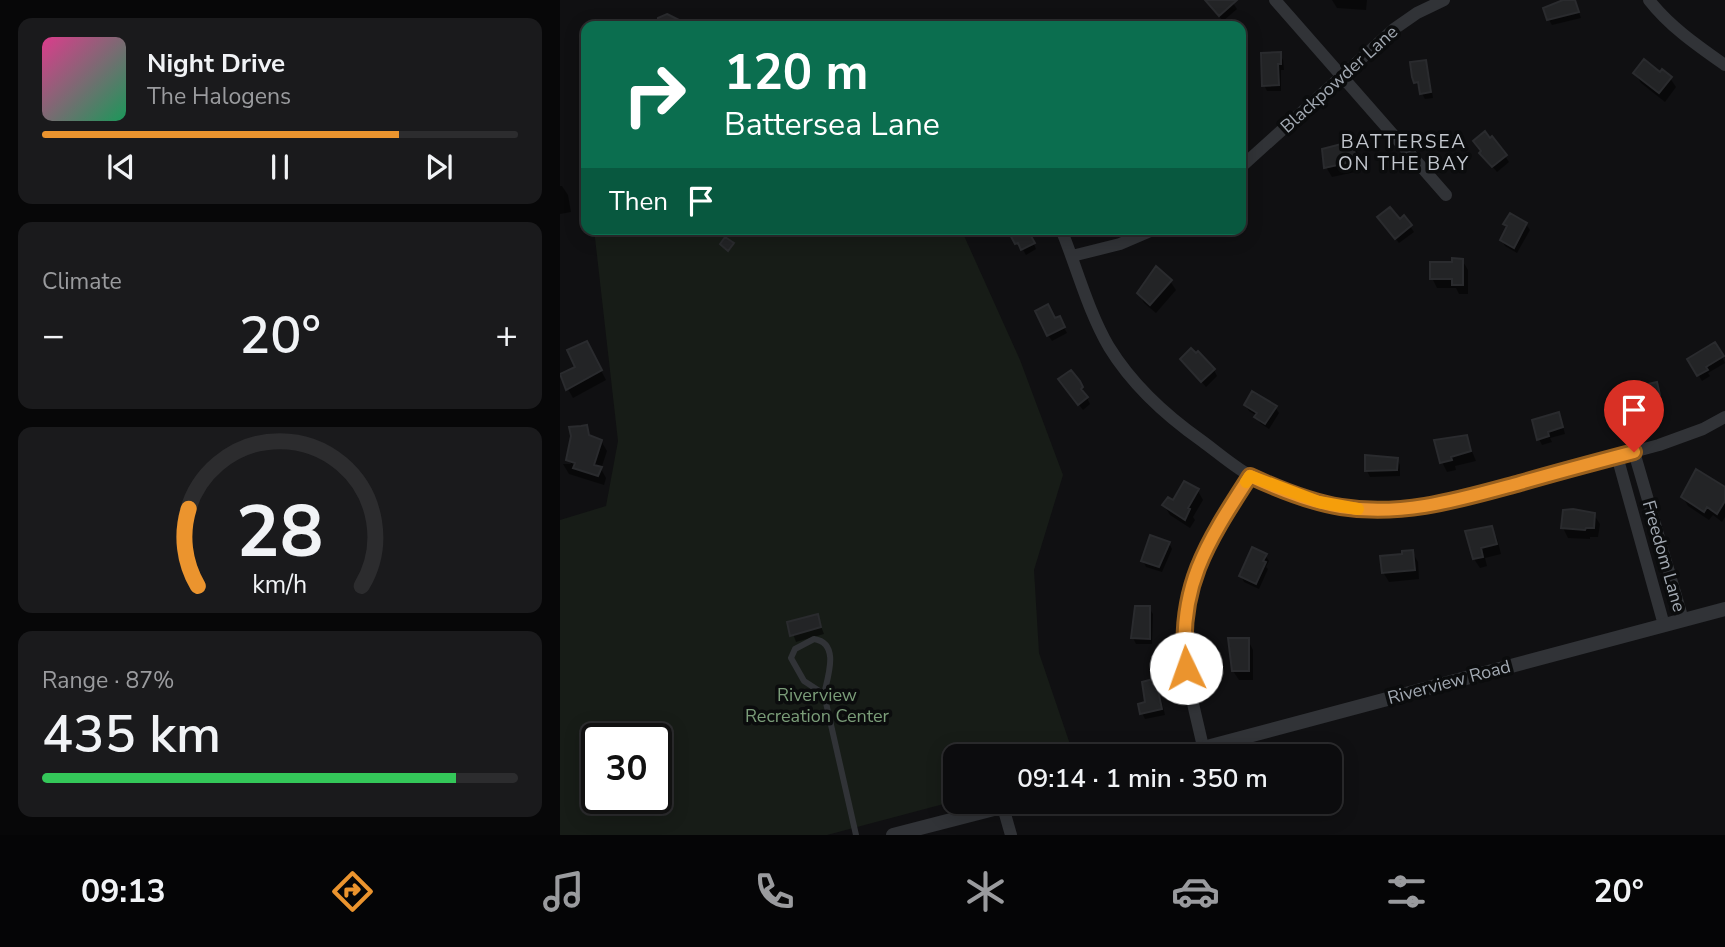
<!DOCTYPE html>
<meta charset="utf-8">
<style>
:root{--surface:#0c0c0e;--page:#1a1a1c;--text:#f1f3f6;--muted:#9a9b9e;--line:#2c2c2e;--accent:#eb942e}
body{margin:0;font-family:"Nunito Sans",sans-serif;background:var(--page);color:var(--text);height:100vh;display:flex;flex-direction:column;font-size:26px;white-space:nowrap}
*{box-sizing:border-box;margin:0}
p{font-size:23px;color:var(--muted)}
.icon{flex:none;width:38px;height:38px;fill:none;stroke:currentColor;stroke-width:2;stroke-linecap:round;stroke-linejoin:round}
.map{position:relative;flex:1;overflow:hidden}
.drawer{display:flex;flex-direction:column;gap:18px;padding:18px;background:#070708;width:560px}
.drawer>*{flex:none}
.hud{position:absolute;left:21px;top:21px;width:665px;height:214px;border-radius:14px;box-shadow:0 4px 18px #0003,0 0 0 2px var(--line);background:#0b6e4f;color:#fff;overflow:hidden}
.speed{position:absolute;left:21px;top:723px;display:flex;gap:14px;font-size:35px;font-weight:700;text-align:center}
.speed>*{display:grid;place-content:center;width:91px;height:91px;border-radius:50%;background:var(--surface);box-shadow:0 4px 18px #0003,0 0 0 2px var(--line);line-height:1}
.speed .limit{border:4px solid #111;border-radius:10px;background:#fff;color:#111}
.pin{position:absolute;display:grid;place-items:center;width:60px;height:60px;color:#fff;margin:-72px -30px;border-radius:50% 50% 50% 0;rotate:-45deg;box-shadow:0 0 7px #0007}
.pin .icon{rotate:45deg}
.me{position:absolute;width:77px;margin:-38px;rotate:357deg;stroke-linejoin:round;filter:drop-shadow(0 0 5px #0008)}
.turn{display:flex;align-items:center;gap:24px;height:147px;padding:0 28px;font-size:32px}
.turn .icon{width:91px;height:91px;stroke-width:2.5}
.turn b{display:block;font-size:49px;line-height:60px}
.then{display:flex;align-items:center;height:66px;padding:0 28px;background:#0003;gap:14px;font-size:26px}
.big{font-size:52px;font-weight:600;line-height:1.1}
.drawer .card{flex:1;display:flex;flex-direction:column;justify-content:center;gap:10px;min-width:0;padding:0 24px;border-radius:14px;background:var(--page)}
.drawer .dial{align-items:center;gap:0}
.dial svg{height:182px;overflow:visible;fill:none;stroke:var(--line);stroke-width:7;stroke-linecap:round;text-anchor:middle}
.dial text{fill:var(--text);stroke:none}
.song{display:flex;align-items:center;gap:21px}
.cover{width:84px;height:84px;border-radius:10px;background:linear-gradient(135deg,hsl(330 70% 55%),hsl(150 70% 35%))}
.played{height:7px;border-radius:4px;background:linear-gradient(90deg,var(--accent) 75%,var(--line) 75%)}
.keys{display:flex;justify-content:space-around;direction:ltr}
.heat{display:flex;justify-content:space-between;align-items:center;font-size:38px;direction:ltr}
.charge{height:10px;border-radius:5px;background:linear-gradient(90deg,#34c759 87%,var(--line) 0)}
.trip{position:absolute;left:383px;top:744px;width:399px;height:70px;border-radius:14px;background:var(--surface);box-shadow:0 4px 18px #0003,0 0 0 2px var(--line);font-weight:600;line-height:70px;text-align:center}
.menu{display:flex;height:112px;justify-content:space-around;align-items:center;background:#050506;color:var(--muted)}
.menu .icon{width:49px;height:49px}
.menu .selected{color:var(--accent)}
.menu b{font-size:32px;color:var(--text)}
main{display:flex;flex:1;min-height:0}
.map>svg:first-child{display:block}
.green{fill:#171c17;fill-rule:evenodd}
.shadow{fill:#0007}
.building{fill:#232426;stroke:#2a2b2e;stroke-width:2}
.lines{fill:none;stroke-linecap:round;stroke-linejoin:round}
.service{stroke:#313337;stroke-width:6}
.minor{stroke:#313337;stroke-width:12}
.tertiary{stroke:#313337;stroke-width:14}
.route-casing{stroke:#99601e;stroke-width:18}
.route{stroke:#eb942e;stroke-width:12}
.slow{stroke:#f59e0b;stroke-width:12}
.labels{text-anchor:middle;stroke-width:7;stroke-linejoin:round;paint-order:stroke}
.street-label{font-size:18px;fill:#a2a9b2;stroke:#0b0c0d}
.park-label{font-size:18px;fill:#7b9d79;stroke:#0b0c0d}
.neighbourhood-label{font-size:19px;letter-spacing:2px;fill:#c3c7ce;stroke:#0b0c0d}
</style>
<main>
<section class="drawer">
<div class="card">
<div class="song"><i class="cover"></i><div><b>Night Drive</b><p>The Halogens</p></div></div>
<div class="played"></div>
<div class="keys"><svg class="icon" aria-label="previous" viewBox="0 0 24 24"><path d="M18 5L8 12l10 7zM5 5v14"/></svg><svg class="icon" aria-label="pause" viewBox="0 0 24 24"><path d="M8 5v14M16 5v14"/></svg><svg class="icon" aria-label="next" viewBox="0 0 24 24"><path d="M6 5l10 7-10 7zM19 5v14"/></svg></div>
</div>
<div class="card"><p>Climate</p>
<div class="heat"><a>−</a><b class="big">20°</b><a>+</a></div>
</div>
<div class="card dial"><svg viewBox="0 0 100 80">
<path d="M14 69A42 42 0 1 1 86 69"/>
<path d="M14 69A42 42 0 0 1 10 35" stroke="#eb942e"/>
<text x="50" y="56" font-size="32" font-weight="700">28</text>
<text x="50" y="72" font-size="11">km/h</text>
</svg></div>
<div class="card"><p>Range · 87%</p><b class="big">435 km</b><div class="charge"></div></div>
</section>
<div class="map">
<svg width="1165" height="835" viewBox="0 0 1165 835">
<rect width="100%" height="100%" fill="#101012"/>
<!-- green -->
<path class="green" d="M34,229H401L460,360L503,475L474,570L479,653L514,756H396L395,801L267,835H0V520L46,506L58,441ZM37,738H96V798H37Z"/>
<!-- shadow -->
<path class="shadow" d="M645,0H671L677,9L663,21Z
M772,0H807L806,10L777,8Z
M1010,0H1014L1021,18L992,25L989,20Z
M720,54L723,60L724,70H721V91H707L704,85Z
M865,62L868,68L873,98L865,99L856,83Z
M1075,73L1101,74L1110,78L1116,87L1105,102L1081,83Z
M792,143L798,153L800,171L772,177L766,167Z
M921,153L945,156L949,162L937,172Z
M0,186H2L8,195L11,212L0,214Z
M840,221L850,226L854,232L839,243L823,224Z
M945,224H966L970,230L957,253L945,246L942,240L948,229Z
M449,229H468L476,249L466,255L462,248L460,249Z
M902,260L908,270V294H899L896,288H877L872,278Z
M610,281L616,290L596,313L584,303L579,293Z
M499,318L507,333L492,341L488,335L495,320Z
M1155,344L1165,363L1148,373L1150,376L1142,381L1129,359Z
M32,353L46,380L13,398L8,389L17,368Z
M622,359L654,370L657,376L646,387Z
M1096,384L1103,401L1075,410L1068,391Z
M504,386L522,388L530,404L523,410Z
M686,405L715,407L719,413L709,429L700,423L697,416L689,411Z
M1001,420L1005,434L990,438L992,442L982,445L979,439Z
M26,427L31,436L41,441L47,451L41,469L46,478L44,485L9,474L3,464H11L8,459Z
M906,437L916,461L895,466L896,470L887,472L882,462Z
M837,459L840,465V476L810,477L807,471Z
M1165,490V517L1162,522L1153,515L1149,520L1128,506L1123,497Z
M638,491L643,500L633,517L635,520L630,528L610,515L604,505Z
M1034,515L1040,524L1038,537H1030V539L1008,538L1003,528Z
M931,528L937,538L941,554L925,558L927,566L920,568L914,559Z
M609,543L612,549L602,572L586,567L583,561Z
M852,552L858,562L859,579L829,582L823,572L844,556Z
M705,555L709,561L706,567L708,569L699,589L684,582L681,576Z
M589,608L593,614L592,644H576L573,638L574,615Z
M257,616L264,634L236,642L229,623Z
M688,640L693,650V680H679L673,671Z
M592,681L601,698L605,715L585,719L582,713Z"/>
<!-- building -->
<path class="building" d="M645,0H677L659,16Z
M1003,0H1015L1019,12L987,20L983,8Z
M107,14L131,26H97L98,18Z
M721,52V64H718L719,85L702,86L701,53Z
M1084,59L1100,72L1102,69L1112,77L1099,93L1073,73Z
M866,60L871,92L860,94L858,82L854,83L852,77L850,62Z
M925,131L930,138L932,136L947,155L932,167L919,153L921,151L913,141Z
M793,141L796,161L764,168L762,149Z
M830,207L840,219L844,215L852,225L835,239L817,217Z
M950,213L967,223L954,248L940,240L947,226L943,224Z
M447,229H467L475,243L461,250L458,243L455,244Z
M165,237L174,243L168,251L160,244Z
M892,258L903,259V285H892V279H870V262H892Z
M596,266L612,280L590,305L577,293Z
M488,304L495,318L500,316L505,327L487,336L475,311Z
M27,341L42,370L6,390L0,374L15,367L7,350Z
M1155,342L1164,356L1146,367L1148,370L1137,376L1127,359Z
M631,348L636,353L638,351L655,369L641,382L620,359Z
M511,370L520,381L523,387L521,389L528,397L518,405L498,379Z
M1097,382L1100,395L1070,404L1066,389Z
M692,391L717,406L705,424L694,417L697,413L684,405Z
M999,412L1003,427L988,432L989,436L977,440L972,420Z
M21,426L27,425L29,435L42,440L34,465L42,467L38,476L13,468L15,463L6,460L11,436L9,427Z
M907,435L911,451L891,457L892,460L880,463L874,440Z
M805,455L838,458L837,470L805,471Z
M1136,469L1165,487V501L1157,514L1147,507L1144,512L1121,497Z
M624,481L639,489L628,508L630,509L625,520L602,505L608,497L613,500Z
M1003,510L1013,509L1035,513L1034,528H1026L1025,530L1001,528Z
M932,526L937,544L921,548L923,557L913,559L905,531Z
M590,535L610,542L599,567L581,561Z
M692,547L707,554L703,561L706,562L696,584L679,576Z
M853,550L855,570L822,573L820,556L842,554V551Z
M575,606H590V639L571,638Z
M258,614L261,627L230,636L227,622Z
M668,638H689V671H672Z
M593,679L596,690H598L602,709L580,714L578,704L585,702L582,682Z"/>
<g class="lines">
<!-- service -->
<path class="service" d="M254,639C280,643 268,676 264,694L244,681L231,658L235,649Z
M264,694L296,835"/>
<!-- minor -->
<path class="minor" d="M715,0L886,195
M1089,0C1109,26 1138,46 1165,65
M681,167L834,29L857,13L884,0
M501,229C517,268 528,311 549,347C573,386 605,415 642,441C657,452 673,466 689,475C703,483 719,488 734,493C783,510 829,513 880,504L1099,445L1143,429L1165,417
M512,256L560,244L595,229
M1074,452L1123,620
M1057,456L1104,625
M643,747C636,714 626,681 624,647C620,582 656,528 690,476
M443,807L451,835"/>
<!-- tertiary -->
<path class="tertiary" d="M613,756L1165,609
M333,835L461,802"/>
</g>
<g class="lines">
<defs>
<path id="route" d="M626,668C617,587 648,541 690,476C718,489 749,502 781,507C843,517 901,499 960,483C998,472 1036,462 1074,452"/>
</defs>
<!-- route casing -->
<use href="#route" class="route-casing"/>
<!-- route -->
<use href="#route" class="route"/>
<!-- slow -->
<path class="slow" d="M686,482L690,476L759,502L798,509"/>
</g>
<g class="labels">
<!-- street labels -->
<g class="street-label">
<text transform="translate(779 79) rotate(-42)" y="6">Blackpowder Lane</text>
<text transform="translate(1104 556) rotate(74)" y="6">Freedom Lane</text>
<text transform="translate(889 682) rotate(-15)" y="6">Riverview Road</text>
</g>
<!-- park labels -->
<g class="park-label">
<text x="257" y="701">Riverview<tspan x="257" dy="21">Recreation Center</tspan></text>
</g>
<!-- neighbourhood labels -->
<g class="neighbourhood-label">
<text x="844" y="148">BATTERSEA<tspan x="844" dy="22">ON THE BAY</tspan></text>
</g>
</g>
</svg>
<div class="speed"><div class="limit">30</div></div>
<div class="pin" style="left:1074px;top:452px;background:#d93025"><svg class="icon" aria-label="arrive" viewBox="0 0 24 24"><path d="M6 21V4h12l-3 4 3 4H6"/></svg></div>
<svg class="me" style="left:626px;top:668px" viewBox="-20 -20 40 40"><circle r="19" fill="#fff"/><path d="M0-13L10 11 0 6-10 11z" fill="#eb942e"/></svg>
<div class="trip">09:14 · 1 min · 350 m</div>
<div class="hud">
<div class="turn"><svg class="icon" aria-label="right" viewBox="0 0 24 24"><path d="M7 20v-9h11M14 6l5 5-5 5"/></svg><div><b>120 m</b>Battersea Lane</div></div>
<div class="then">Then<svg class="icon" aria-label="arrive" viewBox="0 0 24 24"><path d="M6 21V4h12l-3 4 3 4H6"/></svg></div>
</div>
</div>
</main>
<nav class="menu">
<b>09:13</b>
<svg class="icon selected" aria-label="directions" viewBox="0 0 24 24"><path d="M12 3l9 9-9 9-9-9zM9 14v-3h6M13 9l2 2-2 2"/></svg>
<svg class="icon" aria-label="music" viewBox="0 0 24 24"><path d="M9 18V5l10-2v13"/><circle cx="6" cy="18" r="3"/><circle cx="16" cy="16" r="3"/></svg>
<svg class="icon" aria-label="phone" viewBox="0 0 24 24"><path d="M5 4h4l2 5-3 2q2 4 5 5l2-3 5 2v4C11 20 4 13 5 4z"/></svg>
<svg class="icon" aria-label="climate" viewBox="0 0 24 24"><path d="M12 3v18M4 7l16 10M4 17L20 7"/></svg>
<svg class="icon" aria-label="car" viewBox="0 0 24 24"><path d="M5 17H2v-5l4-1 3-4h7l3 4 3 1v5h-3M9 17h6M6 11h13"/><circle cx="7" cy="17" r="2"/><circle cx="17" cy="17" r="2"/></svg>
<svg class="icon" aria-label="filters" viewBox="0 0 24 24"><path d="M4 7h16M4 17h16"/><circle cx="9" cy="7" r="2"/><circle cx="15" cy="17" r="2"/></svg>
<b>20°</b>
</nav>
